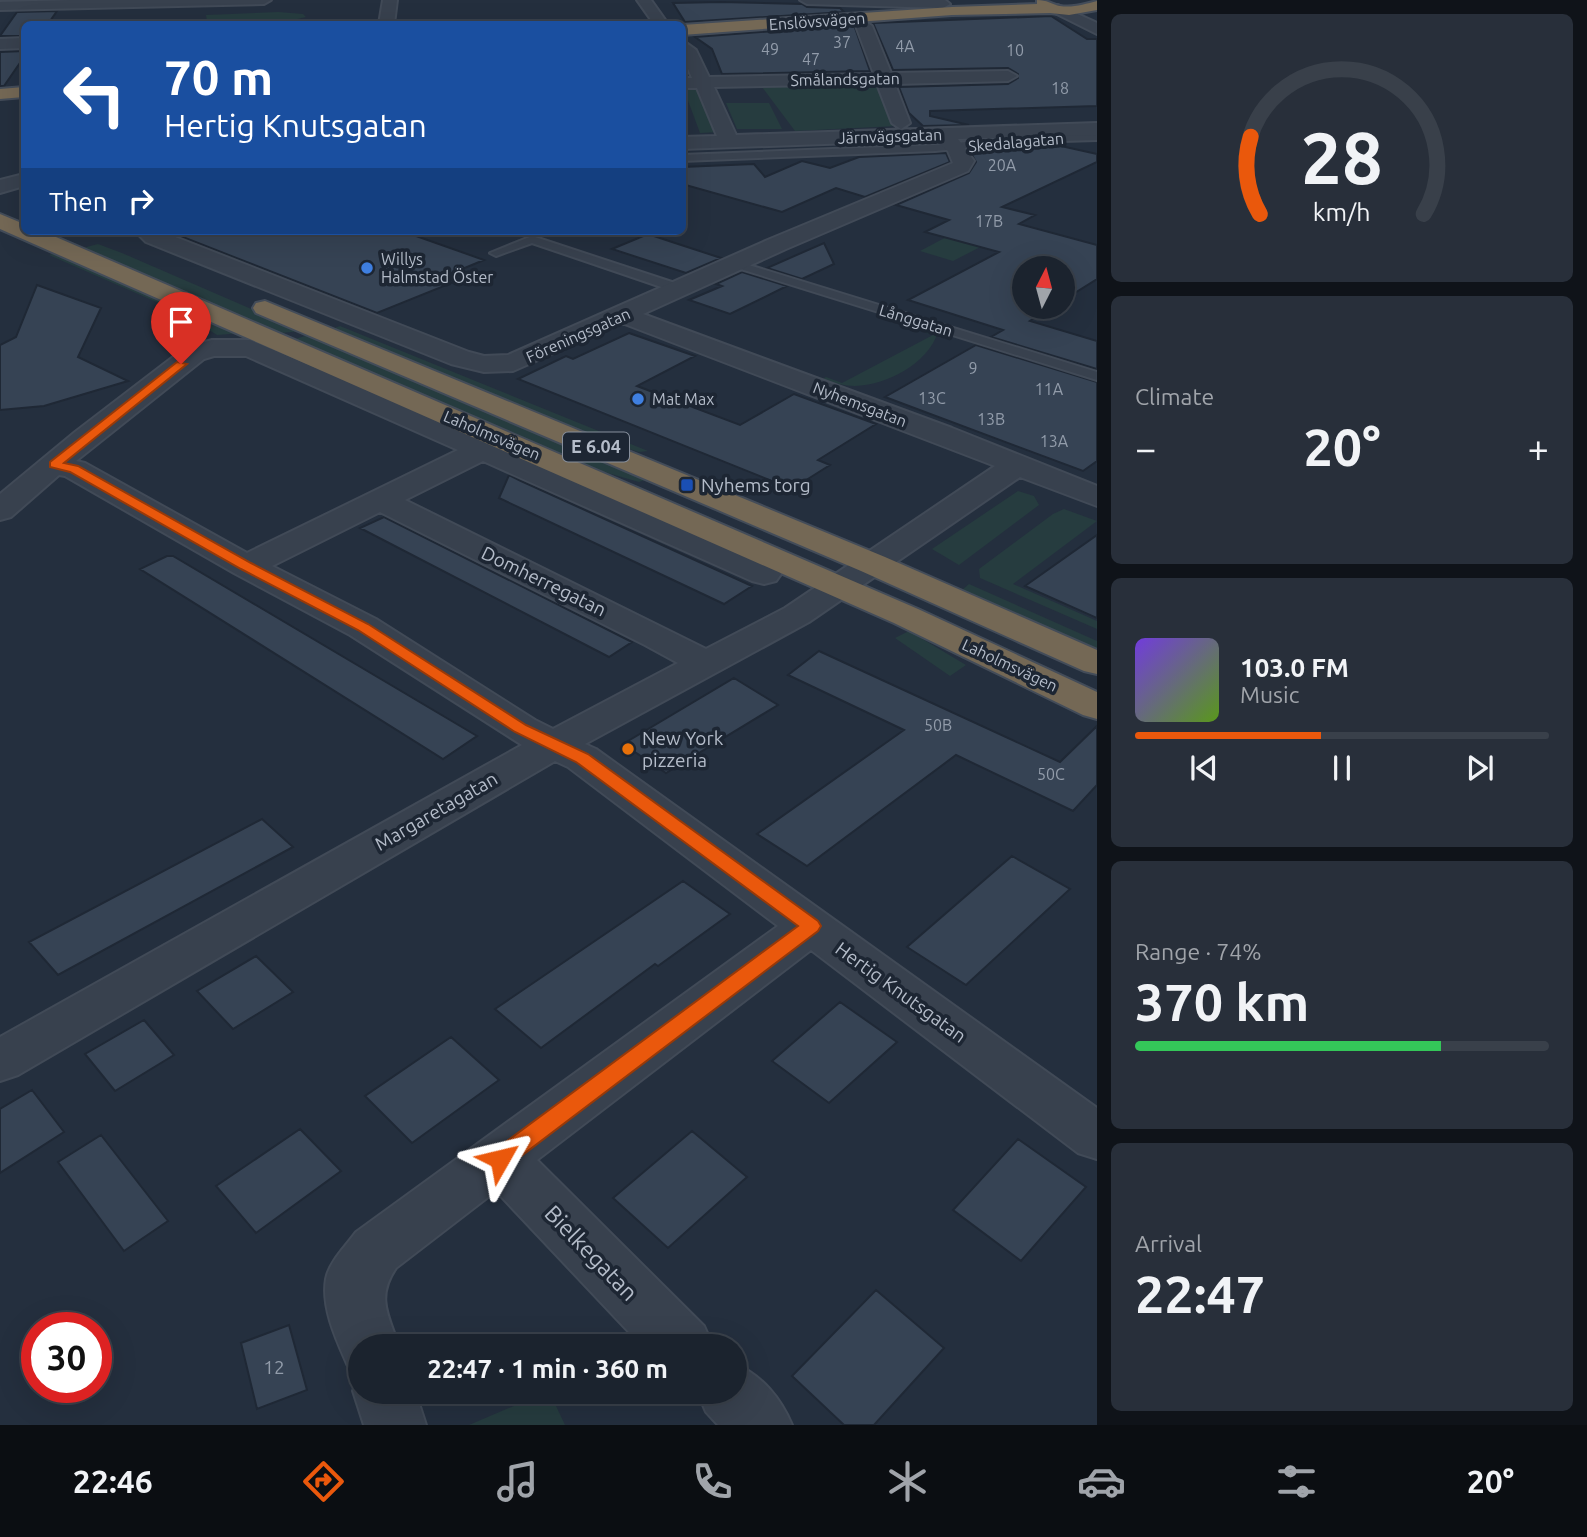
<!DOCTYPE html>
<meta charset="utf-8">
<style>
:root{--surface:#1b232e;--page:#282f3a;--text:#f1f3f6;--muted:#a0a4aa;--line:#39404a;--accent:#ea580c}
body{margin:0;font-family:Ubuntu,sans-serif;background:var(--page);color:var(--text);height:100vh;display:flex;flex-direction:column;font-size:26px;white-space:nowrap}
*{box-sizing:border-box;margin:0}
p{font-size:23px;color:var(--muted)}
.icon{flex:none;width:38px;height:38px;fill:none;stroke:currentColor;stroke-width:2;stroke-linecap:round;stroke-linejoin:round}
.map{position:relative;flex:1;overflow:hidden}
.panel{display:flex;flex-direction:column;gap:14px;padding:14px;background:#0f1319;width:490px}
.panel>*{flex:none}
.hud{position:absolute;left:21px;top:21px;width:665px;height:214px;border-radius:10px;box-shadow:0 7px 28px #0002,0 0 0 2px var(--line);background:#1a4fa0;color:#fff;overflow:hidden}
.needle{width:46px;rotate:6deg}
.buttons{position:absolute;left:1012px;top:256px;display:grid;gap:14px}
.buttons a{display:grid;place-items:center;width:63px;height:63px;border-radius:50%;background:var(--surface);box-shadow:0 7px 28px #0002,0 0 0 2px var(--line);font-size:35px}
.speed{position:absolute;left:21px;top:1312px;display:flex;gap:14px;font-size:35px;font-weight:700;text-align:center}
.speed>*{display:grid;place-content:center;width:91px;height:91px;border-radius:50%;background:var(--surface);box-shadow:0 7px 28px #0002,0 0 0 2px var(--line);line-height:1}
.speed .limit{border:10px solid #d22;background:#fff;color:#111}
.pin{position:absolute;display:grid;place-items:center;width:60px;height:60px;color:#fff;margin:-72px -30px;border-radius:50% 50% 50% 0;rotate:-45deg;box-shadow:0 0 7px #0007}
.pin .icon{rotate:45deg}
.me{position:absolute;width:77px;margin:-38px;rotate:53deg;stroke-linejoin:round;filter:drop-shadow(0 0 5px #0008)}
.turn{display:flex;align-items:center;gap:24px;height:147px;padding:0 28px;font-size:32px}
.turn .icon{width:91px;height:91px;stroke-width:2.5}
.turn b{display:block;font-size:49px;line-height:60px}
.then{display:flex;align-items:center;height:66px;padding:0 28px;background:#0003;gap:14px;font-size:26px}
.big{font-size:52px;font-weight:700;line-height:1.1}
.panel .widget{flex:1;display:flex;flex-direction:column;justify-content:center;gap:10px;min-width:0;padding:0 24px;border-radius:10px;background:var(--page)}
.panel .dial{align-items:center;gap:0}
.dial svg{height:182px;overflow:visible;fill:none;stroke:var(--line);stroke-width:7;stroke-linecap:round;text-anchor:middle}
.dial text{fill:var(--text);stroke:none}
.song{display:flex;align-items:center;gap:21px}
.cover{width:84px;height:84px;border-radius:10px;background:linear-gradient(135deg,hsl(260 70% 55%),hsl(90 70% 35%))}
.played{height:7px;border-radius:4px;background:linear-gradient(90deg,var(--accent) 45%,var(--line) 45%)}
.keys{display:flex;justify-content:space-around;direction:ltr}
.heat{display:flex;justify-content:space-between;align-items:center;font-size:38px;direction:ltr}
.charge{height:10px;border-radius:5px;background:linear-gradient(90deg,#34c759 74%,var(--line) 0)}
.trip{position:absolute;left:348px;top:1334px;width:399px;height:70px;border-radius:35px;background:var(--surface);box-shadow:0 7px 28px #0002,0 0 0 2px var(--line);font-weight:700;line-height:70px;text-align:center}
.tab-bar{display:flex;height:112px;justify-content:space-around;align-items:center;background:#0b0e12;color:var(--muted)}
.tab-bar .icon{width:49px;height:49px}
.tab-bar .active{color:var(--accent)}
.tab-bar b{font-size:32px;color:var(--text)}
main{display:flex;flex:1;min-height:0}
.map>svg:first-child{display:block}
.green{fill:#263c3f}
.building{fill:#364354;stroke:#1f2835;stroke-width:2}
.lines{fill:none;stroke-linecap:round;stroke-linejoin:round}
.lane-casing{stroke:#414a57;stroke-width:4}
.street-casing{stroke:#414a57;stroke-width:4}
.highway-casing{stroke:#434c59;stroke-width:4}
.lane{fill:#38414e;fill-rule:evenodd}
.street{fill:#38414e;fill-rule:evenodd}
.highway{fill:#746855;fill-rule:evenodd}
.route{fill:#ea580c;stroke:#983908;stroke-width:2}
.shop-dot{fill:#3f7fe0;stroke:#1d2633;stroke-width:2.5}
.transit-dot{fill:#1a4fb4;stroke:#1d2633;stroke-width:2.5}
.food-dot{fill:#e8710a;stroke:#1d2633;stroke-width:2.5}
.labels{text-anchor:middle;stroke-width:7;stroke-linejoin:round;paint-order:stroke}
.far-street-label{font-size:16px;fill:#b4bcc9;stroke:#1d2633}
.number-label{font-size:16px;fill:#929caa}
.far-poi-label{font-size:16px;fill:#b4bcc9;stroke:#1d2633;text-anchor:start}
.shield{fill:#1d2633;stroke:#878f9c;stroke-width:2}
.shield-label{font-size:18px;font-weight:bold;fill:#b4bcc9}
.poi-label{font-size:19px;fill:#b4bcc9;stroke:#1d2633;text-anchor:start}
.street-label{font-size:19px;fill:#b4bcc9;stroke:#1d2633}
.near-number-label{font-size:19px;fill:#929caa}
.near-street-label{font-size:23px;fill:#b4bcc9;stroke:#1d2633}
</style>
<main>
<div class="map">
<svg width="1097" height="1425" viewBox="0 0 1097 1425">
<rect width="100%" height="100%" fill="#242f3e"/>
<!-- green -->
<path class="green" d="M278,12L303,14L306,17L289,21L212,23L207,21L206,15Z
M865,81L881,85L896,126L795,131L759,83Z
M698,84L718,132L700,133L683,87Z
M726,103H769L782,129H737Z
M954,233L990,242L953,261L920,251Z
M98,244L122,253L302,331L281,333L83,248Z
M52,254L77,261L242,333L217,335L184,314L49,255Z
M340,326L648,451L639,452L603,441L332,329Z
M933,329L938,332C928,364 886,385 855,386C844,386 834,383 823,379L826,377L842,383L933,335L917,330Z
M312,334L649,478L639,482L604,472L295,339Z
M1018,491L1034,496L1039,505L959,565L932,549Z
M1064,509L1097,521L1013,584L1097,621V629L980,578L979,569L1053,514Z
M969,584L1097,641V650L962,590Z
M909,631L966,665L950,676L895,638Z
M549,1391L565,1425H469Z"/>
<!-- building -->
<path class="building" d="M721,2L802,4L807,7L840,8L844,12L685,22L673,3Z
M57,11L48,24H24V36H0L17,12Z
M1051,16L1087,39H1097V106L930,111V116L969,125L923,126L909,113L899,87L1008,84L1018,78V74L1008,68L893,70L873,23Z
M854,25L870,71L722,74L712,49L695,37Z
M24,51V57L4,86H0V52Z
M1052,144L1097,154V162L1002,207L1035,215L1019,224L1097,245V279L1062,301V268H1024V306H1053L1030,321L1097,341V369L991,337L1003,330L908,300L999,252L925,232L949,220L896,205L969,173L976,162L969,150Z
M946,153L950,162L865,197L836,188L782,212L682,184V167L754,164L765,177L802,161L830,168L859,157Z
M402,231L484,260L445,276L459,280L377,313L170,232Z
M648,234L672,242L721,258L686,273L612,249Z
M824,243L834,264L802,279L767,268Z
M742,272L787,286L730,314L689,300L722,286L716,284Z
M37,285L101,308L78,357L128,381L44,406L0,410V345L16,337Z
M629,333L695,356L637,386L740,425L794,394L876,424L818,460L830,465L792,489L518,379L566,356L573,359Z
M976,345L1097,382V461L1083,471L885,397Z
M509,475L521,481L752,586L724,604L499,498Z
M384,517L632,642L609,657L360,528Z
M1097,535V618L1025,586Z
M167,556H173L477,736L443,759L140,569Z
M819,651L1060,762L1097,726V785L1073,811L956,755L807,866L757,834L904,730L788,675Z
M734,678L778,705L666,773L623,744Z
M262,819L293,847L58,975L29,942Z
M1012,856L1070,889L966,985L907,947Z
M683,881L730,914L658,966L655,964L541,1048L495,1009Z
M256,956L293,992L233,1029L197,991Z
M840,1002L897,1042L829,1103L772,1061Z
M144,1020L174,1055L115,1091L85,1054Z
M451,1037L499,1080L412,1143L365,1096Z
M32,1090L64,1132L0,1173V1109Z
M300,1129L341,1171L256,1233L216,1186Z
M692,1131L747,1177L668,1248L613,1198Z
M101,1135L168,1221L124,1251L58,1162Z
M1018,1139L1086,1187L1021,1261L953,1210Z
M876,1290L944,1348L874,1425H844L792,1376Z
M289,1325L307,1390L257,1409L241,1343Z"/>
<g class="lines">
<defs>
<path id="lane" d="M1097,134V140L1029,142L935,151L682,161V155L935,145L1029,136Z
M532,236L684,286L686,289L676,292L532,243L496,256L490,253Z
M731,262H739L1097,372V380L731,266Z"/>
<path id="street" d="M71,0H271L264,4L0,10V2Z
M383,0H397L394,24H379Z
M637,0H651L668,24H654Z
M800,0H945L950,4L943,8L807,4Z
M1058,5L1097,23V34L1053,12L1051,9L1053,6Z
M864,21L872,26L891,73L1008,71L1017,76L1008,81L895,84L910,123L901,129L892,123L877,84L714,87L736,135L1097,123V135L958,139L974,161L968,171L786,249L643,314L952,428L1097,486V506L1020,477L809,622L585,744L596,749L1097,1108V1159L1078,1153L811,950L537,1160L704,1326L713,1346H642L496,1191L396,1268C376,1297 388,1315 399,1346H360V1371L348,1366C337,1341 321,1308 326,1279C329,1262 346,1246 356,1232L778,926L568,767L555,761L18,1075L0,1081V1037L522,745L350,635L234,573L65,476L59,475L11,517L0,520V494L75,432L186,347L212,340H250L494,443L776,567L781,574L776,581L764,584L752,581L483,461L405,500L706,649L785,608L995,466L622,323L513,371L484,372L451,364L146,242L135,231H160L469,352L484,356L508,355L770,239L953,163L948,151L935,140L682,149V137L717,136L697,88H682V78H692L682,55V40L696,50L709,77L874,74L856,26ZM214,356H246L458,450L247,553L85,463L76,461L204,359ZM380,512L645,645L678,663L553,729L535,720L376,619L272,566Z
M24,38V48L0,49V39Z
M24,174V186L0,193V180Z
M735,1364C762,1375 781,1399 792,1425H718L706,1412L697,1391H735Z
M360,1374V1391H415L426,1425H364L353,1391Z"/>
<path id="highway" d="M1037,0C1047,0 1051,4 1060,6C1073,8 1085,4 1097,1V10L1069,15L1050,13L952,15L682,35V25L952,7L1037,4Z
M24,87V97L0,99V89Z
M0,214L24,224V231H42L918,609L1097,692V719L1083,715L894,623L0,229Z
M265,301L885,557L1097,650V674L1084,671L861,571L256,313L253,308L256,303Z"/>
</defs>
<!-- lane casing -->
<use href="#lane" class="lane-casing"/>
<!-- street casing -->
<use href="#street" class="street-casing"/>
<!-- highway casing -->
<use href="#highway" class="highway-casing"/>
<!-- lane -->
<use href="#lane" class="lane"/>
<!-- street -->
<use href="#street" class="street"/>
<!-- highway -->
<use href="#highway" class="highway"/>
</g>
<!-- route -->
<path class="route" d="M177,362L187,364L64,463L78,466L251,563L368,624L526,725L588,754L818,921L821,926L818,931L508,1166L500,1169L492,1166L489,1159L492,1152L798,926L576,762L515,732L358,630L241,569L70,472L50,467V462Z"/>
<!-- markers -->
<g class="shop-dot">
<circle cx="367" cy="268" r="7"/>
<circle cx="638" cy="399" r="7"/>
</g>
<rect class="transit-dot" x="680" y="478" width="14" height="14" rx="3.5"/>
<circle class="food-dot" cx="628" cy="749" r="7"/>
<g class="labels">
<!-- far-street labels -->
<g class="far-street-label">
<text transform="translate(817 21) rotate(-4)" y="6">Enslövsvägen</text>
<text transform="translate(845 79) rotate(-1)" y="6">Smålandsgatan</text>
<text transform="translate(890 136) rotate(-2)" y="6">Järnvägsgatan</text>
<text transform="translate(1016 142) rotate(-5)" y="6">Skedalagatan</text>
<text transform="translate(916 320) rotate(17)" y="6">Långgatan</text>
<text transform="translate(578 335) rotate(-24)" y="6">Föreningsgatan</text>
<text transform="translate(860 404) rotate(21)" y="6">Nyhemsgatan</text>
<text transform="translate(492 435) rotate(23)" y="6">Laholmsvägen</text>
<text transform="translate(1010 665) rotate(25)" y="6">Laholmsvägen</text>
</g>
<!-- number labels -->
<g class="number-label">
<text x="842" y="48">37</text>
<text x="905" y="52">4A</text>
<text x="770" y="55">49</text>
<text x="1015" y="56">10</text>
<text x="811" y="65">47</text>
<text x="1060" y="94">18</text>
<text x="1002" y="171">20A</text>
<text x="989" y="227">17B</text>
<text x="973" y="374">9</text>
<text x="1049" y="395">11A</text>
<text x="932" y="404">13C</text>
<text x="991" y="425">13B</text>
<text x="1054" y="447">13A</text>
<text x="938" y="731">50B</text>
<text x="1051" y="780">50C</text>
</g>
<!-- far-poi labels -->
<g class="far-poi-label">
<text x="381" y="265">Willys<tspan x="381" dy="18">Halmstad Öster</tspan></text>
<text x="652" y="405">Mat Max</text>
</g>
<!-- shield labels -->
<rect class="shield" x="563" y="432.5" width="66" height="29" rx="5"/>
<g class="shield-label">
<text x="596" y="453">E 6.04</text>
</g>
<!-- poi labels -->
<g class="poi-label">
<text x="701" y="492">Nyhems torg</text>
<text x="642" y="745">New York<tspan x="642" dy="22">pizzeria</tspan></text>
</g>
<!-- street labels -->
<g class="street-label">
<text transform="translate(544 581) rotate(26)" y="7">Domherregatan</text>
<text transform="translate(436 811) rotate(-30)" y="7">Margaretagatan</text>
<text transform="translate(901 992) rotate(36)" y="7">Hertig Knutsgatan</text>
</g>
<!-- near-number labels -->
<g class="near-number-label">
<text x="274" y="1374">12</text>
</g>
<!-- near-street labels -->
<g class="near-street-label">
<text transform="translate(591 1253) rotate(46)" y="8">Bielkegatan</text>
</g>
</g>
</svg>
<div class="buttons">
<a><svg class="needle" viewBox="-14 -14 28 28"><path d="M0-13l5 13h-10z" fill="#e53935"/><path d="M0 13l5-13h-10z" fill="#a0a4aa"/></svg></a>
</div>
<div class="speed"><div class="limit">30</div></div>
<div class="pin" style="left:181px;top:364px;background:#d93025"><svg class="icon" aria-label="arrive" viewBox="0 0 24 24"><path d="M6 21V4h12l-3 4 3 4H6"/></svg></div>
<svg class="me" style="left:500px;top:1159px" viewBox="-20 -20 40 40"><path d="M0-17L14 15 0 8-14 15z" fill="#ea580c" stroke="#fff" stroke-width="4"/></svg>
<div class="trip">22:47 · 1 min · 360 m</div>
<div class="hud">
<div class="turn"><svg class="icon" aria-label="left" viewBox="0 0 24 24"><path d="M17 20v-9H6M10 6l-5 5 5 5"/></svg><div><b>70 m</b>Hertig Knutsgatan</div></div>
<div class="then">Then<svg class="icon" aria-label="right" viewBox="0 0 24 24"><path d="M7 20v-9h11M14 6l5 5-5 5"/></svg></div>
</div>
</div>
<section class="panel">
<div class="widget dial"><svg viewBox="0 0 100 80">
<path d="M14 69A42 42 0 1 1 86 69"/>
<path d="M14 69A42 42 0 0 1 10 35" stroke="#ea580c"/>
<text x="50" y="56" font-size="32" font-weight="700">28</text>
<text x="50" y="72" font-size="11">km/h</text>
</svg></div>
<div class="widget"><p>Climate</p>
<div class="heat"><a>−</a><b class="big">20°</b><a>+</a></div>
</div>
<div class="widget">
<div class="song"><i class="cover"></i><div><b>103.0 FM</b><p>Music</p></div></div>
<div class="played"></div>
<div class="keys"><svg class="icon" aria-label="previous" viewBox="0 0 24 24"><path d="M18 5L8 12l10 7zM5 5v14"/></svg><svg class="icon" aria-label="pause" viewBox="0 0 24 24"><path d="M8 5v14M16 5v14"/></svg><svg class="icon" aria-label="next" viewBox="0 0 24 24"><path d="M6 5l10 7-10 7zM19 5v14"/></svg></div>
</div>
<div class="widget"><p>Range · 74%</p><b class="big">370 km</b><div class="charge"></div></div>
<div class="widget"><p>Arrival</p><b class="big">22:47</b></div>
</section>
</main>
<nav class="tab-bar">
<b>22:46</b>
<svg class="icon active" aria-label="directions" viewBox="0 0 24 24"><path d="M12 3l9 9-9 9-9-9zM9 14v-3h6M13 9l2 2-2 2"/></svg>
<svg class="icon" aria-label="music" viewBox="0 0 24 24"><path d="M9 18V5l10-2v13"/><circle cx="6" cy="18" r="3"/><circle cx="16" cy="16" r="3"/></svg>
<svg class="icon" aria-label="phone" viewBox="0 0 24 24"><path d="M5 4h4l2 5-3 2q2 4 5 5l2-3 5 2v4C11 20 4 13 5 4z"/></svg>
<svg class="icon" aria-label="climate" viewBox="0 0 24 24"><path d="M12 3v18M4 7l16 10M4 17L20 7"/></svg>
<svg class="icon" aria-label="car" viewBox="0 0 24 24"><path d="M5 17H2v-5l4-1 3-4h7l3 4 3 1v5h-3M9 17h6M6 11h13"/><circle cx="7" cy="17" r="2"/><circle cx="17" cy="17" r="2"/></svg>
<svg class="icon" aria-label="filters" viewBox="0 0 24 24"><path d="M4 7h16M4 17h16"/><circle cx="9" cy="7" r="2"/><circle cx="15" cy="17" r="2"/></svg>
<b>20°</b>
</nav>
